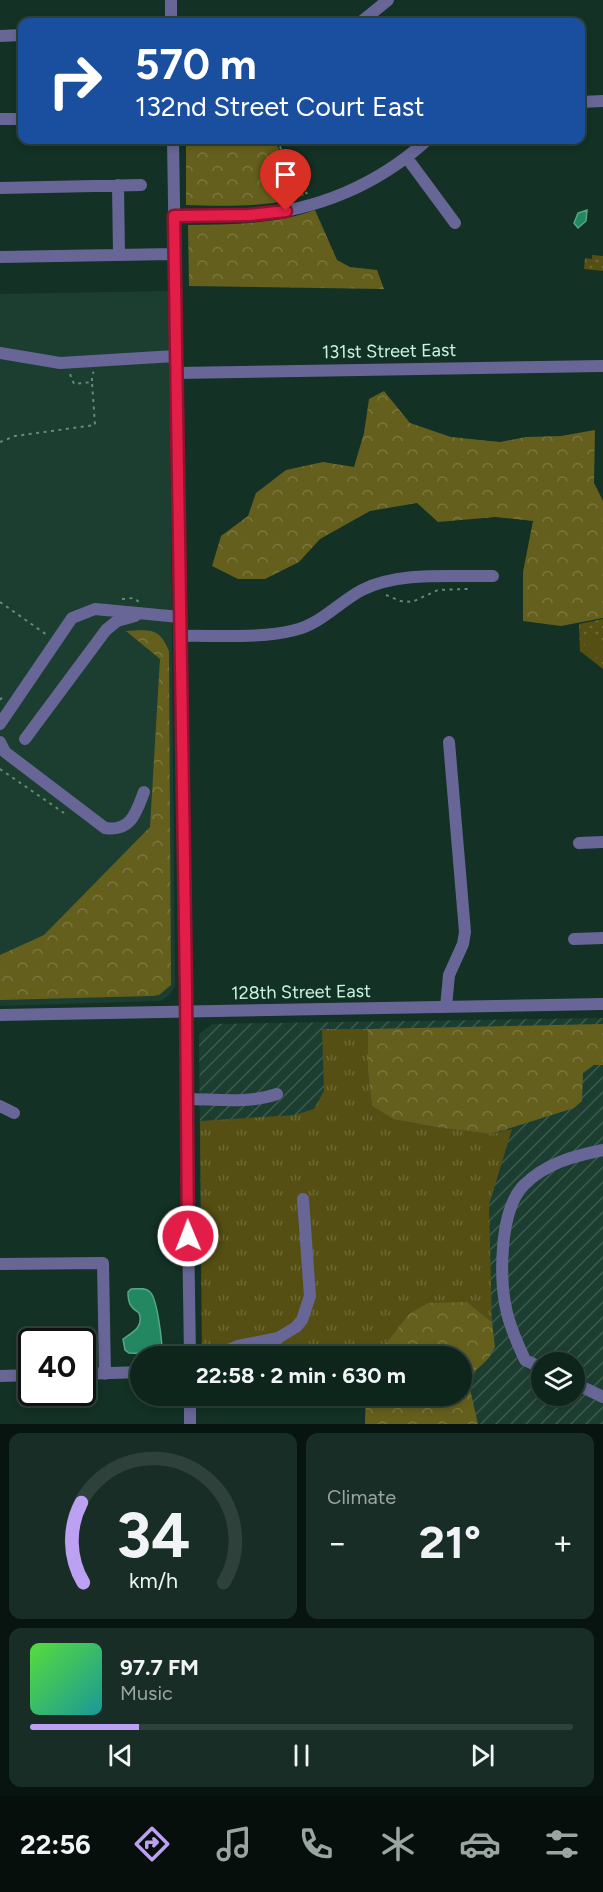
<!DOCTYPE html>
<meta charset="utf-8">
<style>
:root{--surface:#0e251c;--page:#172d25;--text:#f1f3f6;--muted:#9ba5a3;--line:#2e423b;--accent:#bca0f2}
body{margin:0;font-family:Figtree,sans-serif;background:var(--page);color:var(--text);height:100vh;display:flex;flex-direction:column;font-size:22px;white-space:nowrap}
*{box-sizing:border-box;margin:0}
p{font-size:20px;color:var(--muted)}
.icon{flex:none;width:33px;height:33px;fill:none;stroke:currentColor;stroke-width:2;stroke-linecap:round;stroke-linejoin:round}
.map{position:relative;height:1424px;overflow:hidden}
.drawer{display:flex;flex-direction:column;gap:9px;padding:9px;background:#08140f;flex:1}
.drawer>*{flex:none}
.banner{position:absolute;left:18px;top:18px;width:567px;height:126px;border-radius:12px;box-shadow:0 3px 9px #0003,0 0 0 2px var(--line);background:#1a4fa0;color:#fff;overflow:hidden}
.tools{position:absolute;left:531px;top:1352px;display:grid;gap:12px}
.tools a{display:grid;place-items:center;width:54px;height:54px;border-radius:50%;background:var(--surface);box-shadow:0 3px 9px #0003,0 0 0 2px var(--line);font-size:30px}
.speed{position:absolute;left:18px;top:1328px;display:flex;gap:12px;font-size:30px;font-weight:700;text-align:center}
.speed>*{display:grid;place-content:center;width:78px;height:78px;border-radius:50%;background:var(--surface);box-shadow:0 3px 9px #0003,0 0 0 2px var(--line);line-height:1}
.speed .limit{border:3px solid #111;border-radius:9px;background:#fff;color:#111}
.pin{position:absolute;display:grid;place-items:center;width:51px;height:51px;color:#fff;margin:-62px -26px;border-radius:50% 50% 50% 0;rotate:-45deg;box-shadow:0 0 6px #0007}
.pin .icon{rotate:45deg}
.me{position:absolute;width:66px;margin:-33px;rotate:359deg;stroke-linejoin:round;filter:drop-shadow(0 0 4px #0008)}
.turn{display:flex;align-items:center;gap:21px;height:126px;padding:0 18px;font-size:27px}
.turn .icon{width:78px;height:78px;stroke-width:2.5}
.turn b{display:block;font-size:42px;line-height:51px}
.big{font-size:45px;font-weight:700;line-height:1.1}
.drawer .widget{flex:1;display:flex;flex-direction:column;justify-content:center;gap:9px;min-width:0;padding:0 21px;border-radius:12px;background:var(--page)}
.drawer .dial{align-items:center;gap:0}
.dial svg{height:156px;overflow:visible;fill:none;stroke:var(--line);stroke-width:7;stroke-linecap:round;text-anchor:middle}
.dial text{fill:var(--text);stroke:none}
.song{display:flex;align-items:center;gap:18px}
.cover{width:72px;height:72px;border-radius:9px;background:linear-gradient(135deg,hsl(110 70% 55%),hsl(180 70% 35%))}
.played{height:6px;border-radius:3px;background:linear-gradient(90deg,var(--accent) 20%,var(--line) 20%)}
.keys{display:flex;justify-content:space-around;direction:ltr}
.heat{display:flex;justify-content:space-between;align-items:center;font-size:33px;direction:ltr}
.drawer .tiles{flex:1;display:grid;gap:9px;grid-template-columns:1fr 1fr}
.widget:last-child{grid-column:span 2}
.trip{position:absolute;left:130px;top:1346px;width:342px;height:60px;border-radius:30px;background:var(--surface);box-shadow:0 3px 9px #0003,0 0 0 2px var(--line);font-weight:700;line-height:60px;text-align:center}
.tabs{display:flex;height:96px;justify-content:space-around;align-items:center;background:#060f0b;color:var(--muted)}
.tabs .icon{width:42px;height:42px}
.tabs .current{color:var(--accent)}
.tabs b{font-size:27px;color:var(--text)}
.map>svg:first-child{display:block}
.built{fill:#1c3e30}
.industrial{fill:url(#industrial-furrows);fill-rule:evenodd}
.grass{fill:url(#grass-tufts)}
.forest{fill:url(#forest-crowns)}
.park{fill:url(#park-dots)}
.pitch{fill:#554f13}
.water{fill:#238762;stroke:#54a888;stroke-width:1.5}
.lines{fill:none;stroke-linecap:round;stroke-linejoin:round}
.path{stroke:#658a7a;stroke-width:2;stroke-dasharray:3 4.5;stroke-linecap:butt}
.minor{stroke:#676696;stroke-width:12}
.route-casing{stroke:#92132f;stroke-width:15}
.route{stroke:#e11d48;stroke-width:10}
.labels{text-anchor:middle;stroke-width:6;stroke-linejoin:round;paint-order:stroke}
.street-label{font-size:18px;fill:#c8f5df;stroke:#133125}
</style>
<div class="map">
<svg width="603" height="1424" viewBox="0 0 603 1424">
<defs>
<pattern id="industrial-furrows" width="10" height="10" patternUnits="userSpaceOnUse" patternTransform="scale(1.5)"><rect width="10" height="10" fill="#1c3e30"/><path d="M-1 1l2-2M0 10L10 0M9 11l2-2" fill="none" stroke="#3c5a4e"/></pattern>
<pattern id="grass-tufts" width="24" height="20" patternUnits="userSpaceOnUse" patternTransform="scale(1.5)"><rect width="24" height="20" fill="#554f13"/><path d="M3 7l-1-3M5 7V3M7 7l1-3M15 17l-1-3M17 17v-4M19 17l1-3" fill="none" stroke="#6c6935"/></pattern>
<pattern id="forest-crowns" width="20" height="18" patternUnits="userSpaceOnUse" patternTransform="scale(1.5)"><rect width="20" height="18" fill="#655f1e"/><path d="M2 6a3 3 0 1 1 6 0M12 15a3 3 0 1 1 6 0" fill="none" stroke="#7a773e"/></pattern>
<pattern id="park-dots" width="8" height="8" patternUnits="userSpaceOnUse" patternTransform="scale(1.5)"><rect width="8" height="8" fill="#554f13"/><path d="M2 2h.1M6 6h.1" fill="none" stroke="#6c6935" stroke-width="1.8" stroke-linecap="round"/></pattern>
</defs>
<rect width="100%" height="100%" fill="#133125"/>
<!-- built -->
<path class="built" d="M169,291L175,986L169,996L160,1001L0,1006V294Z"/>
<!-- industrial -->
<path class="industrial" d="M603,1018V1424H365L366,1395H462V1356H202L199,1034L212,1024ZM542,1362H574V1395H542Z"/>
<!-- grass -->
<path class="grass" d="M322,1029H368V1072L372,1106L393,1119L435,1127L491,1134L512,1129L489,1205L492,1322L467,1302L409,1314L376,1356H202L200,1121L295,1115L314,1109L324,1091Z"/>
<!-- forest -->
<path class="forest" d="M186,140H274L304,195C274,208 219,206 186,205Z
M315,210L337,260L350,267L377,270L384,289L189,286L188,225C230,224 274,225 315,210Z
M384,391L410,423L451,437L500,442L526,437L561,436L595,430L594,483L603,501V618L561,626L523,621V572L533,521L495,517L438,522L417,503L370,511L320,539L299,562L265,579H238L212,566L221,536L248,516L256,493L286,470L323,462L354,467L364,433L369,399Z
M126,631C150,630 159,627 169,651L171,985L159,995L152,996L0,1000V955L44,935L150,827L160,659Z
M603,1024V1065H594L583,1073L582,1101L574,1108L491,1134L435,1127L393,1119L372,1106L368,1072V1029Z
M467,1302L492,1322L495,1347L488,1359L475,1371L470,1389L478,1424H365L366,1395H462V1356H376L409,1314L428,1303Z"/>
<!-- park -->
<path class="park" d="M592,255L603,256V271L584,269L585,258L592,259Z
M603,619V669L580,651L579,624Z"/>
<!-- pitch -->
<path class="pitch" d="M593,635L603,642V662L583,647Z"/>
<!-- water -->
<path class="water" d="M587,210L586,221L578,228L574,223L578,213Z
M131,1289C137,1289 146,1287 150,1292C157,1298 161,1335 162,1346L152,1354L129,1353L125,1350L123,1339C133,1332 144,1327 139,1313C130,1307 128,1303 128,1292Z"/>
<g class="lines">
<!-- path -->
<path class="path" d="M276,140L307,194
M70,374L74,384L92,382V374L94,372
M0,442L15,436L95,425L92,382
M386,595L400,601L412,602L438,590L468,589
M122,599L134,598L139,602
M0,602L47,635
M0,700L4,695
M0,769L64,813"/>
<!-- minor -->
<path class="minor" d="M171,0V22
M361,22L388,0
M0,36L22,35
M580,102L603,101
M0,119H22
M173,140L187,1013L186,1099L190,1356
M407,158L455,223
M118,185L119,255
M0,188L141,185
M174,216C198,216 223,216 248,215C314,212 378,185 427,140
M0,257L173,254
M0,353L60,363L175,356
M175,373L603,366
M180,636C216,635 260,639 295,630C321,624 339,602 362,590C399,571 452,577 493,576
M0,724L72,618L95,609L180,617
M25,739L106,630L117,621L135,616
M0,742L5,752L105,828C131,832 136,813 144,792
M579,843L603,842
M574,939L603,938
M446,1007L449,975L463,944L465,932L449,742
M0,1015L603,1004
M186,1099C214,1099 249,1104 277,1094
M0,1106L14,1113
M0,1264L103,1263L105,1374
M190,1355L218,1354L238,1346L278,1338L296,1327L302,1320L310,1296L303,1199
M542,1368L525,1360C518,1345 511,1329 507,1313C499,1280 499,1210 524,1185C546,1163 574,1156 603,1150
M82,1374L141,1372
M0,1376L32,1375
M574,1383L603,1397
M190,1395V1424"/>
</g>
<g class="lines">
<defs>
<path id="route" d="M188,1236L186,989L174,216L249,215L286,211"/>
</defs>
<!-- route casing -->
<use href="#route" class="route-casing"/>
<!-- route -->
<use href="#route" class="route"/>
</g>
<g class="labels">
<!-- street labels -->
<g class="street-label">
<text transform="translate(389 351) rotate(-1)" y="6">131st Street East</text>
<text transform="translate(301 992) rotate(-1)" y="6">128th Street East</text>
</g>
</g>
</svg>
<div class="tools">
<a><svg class="icon" aria-label="layers" viewBox="0 0 24 24"><path d="M12 4l9 5-9 5-9-5zM3 14l9 5 9-5"/></svg></a>
</div>
<div class="speed"><div class="limit">40</div></div>
<div class="pin" style="left:286px;top:211px;background:#d93025"><svg class="icon" aria-label="arrive" viewBox="0 0 24 24"><path d="M6 21V4h12l-3 4 3 4H6"/></svg></div>
<svg class="me" style="left:188px;top:1236px" viewBox="-20 -20 40 40"><circle r="17" fill="#e11d48" stroke="#fff" stroke-width="3"/><path d="M0-11L8 9 0 5-8 9z" fill="#fff"/></svg>
<div class="trip">22:58 · 2 min · 630 m</div>
<div class="banner">
<div class="turn"><svg class="icon" aria-label="right" viewBox="0 0 24 24"><path d="M7 20v-9h11M14 6l5 5-5 5"/></svg><div><b>570 m</b>132nd Street Court East</div></div>
</div>
</div>
<section class="drawer">
<div class="tiles">
<div class="widget dial"><svg viewBox="0 0 100 80">
<path d="M14 69A42 42 0 1 1 86 69"/>
<path d="M14 69A42 42 0 0 1 13 28" stroke="#bca0f2"/>
<text x="50" y="56" font-size="32" font-weight="700">34</text>
<text x="50" y="72" font-size="11">km/h</text>
</svg></div>
<div class="widget"><p>Climate</p>
<div class="heat"><a>−</a><b class="big">21°</b><a>+</a></div>
</div>
<div class="widget">
<div class="song"><i class="cover"></i><div><b>97.7 FM</b><p>Music</p></div></div>
<div class="played"></div>
<div class="keys"><svg class="icon" aria-label="previous" viewBox="0 0 24 24"><path d="M18 5L8 12l10 7zM5 5v14"/></svg><svg class="icon" aria-label="pause" viewBox="0 0 24 24"><path d="M8 5v14M16 5v14"/></svg><svg class="icon" aria-label="next" viewBox="0 0 24 24"><path d="M6 5l10 7-10 7zM19 5v14"/></svg></div>
</div>
</div>
</section>
<nav class="tabs">
<b>22:56</b>
<svg class="icon current" aria-label="directions" viewBox="0 0 24 24"><path d="M12 3l9 9-9 9-9-9zM9 14v-3h6M13 9l2 2-2 2"/></svg>
<svg class="icon" aria-label="music" viewBox="0 0 24 24"><path d="M9 18V5l10-2v13"/><circle cx="6" cy="18" r="3"/><circle cx="16" cy="16" r="3"/></svg>
<svg class="icon" aria-label="phone" viewBox="0 0 24 24"><path d="M5 4h4l2 5-3 2q2 4 5 5l2-3 5 2v4C11 20 4 13 5 4z"/></svg>
<svg class="icon" aria-label="climate" viewBox="0 0 24 24"><path d="M12 3v18M4 7l16 10M4 17L20 7"/></svg>
<svg class="icon" aria-label="car" viewBox="0 0 24 24"><path d="M5 17H2v-5l4-1 3-4h7l3 4 3 1v5h-3M9 17h6M6 11h13"/><circle cx="7" cy="17" r="2"/><circle cx="17" cy="17" r="2"/></svg>
<svg class="icon" aria-label="filters" viewBox="0 0 24 24"><path d="M4 7h16M4 17h16"/><circle cx="9" cy="7" r="2"/><circle cx="15" cy="17" r="2"/></svg>
</nav>
